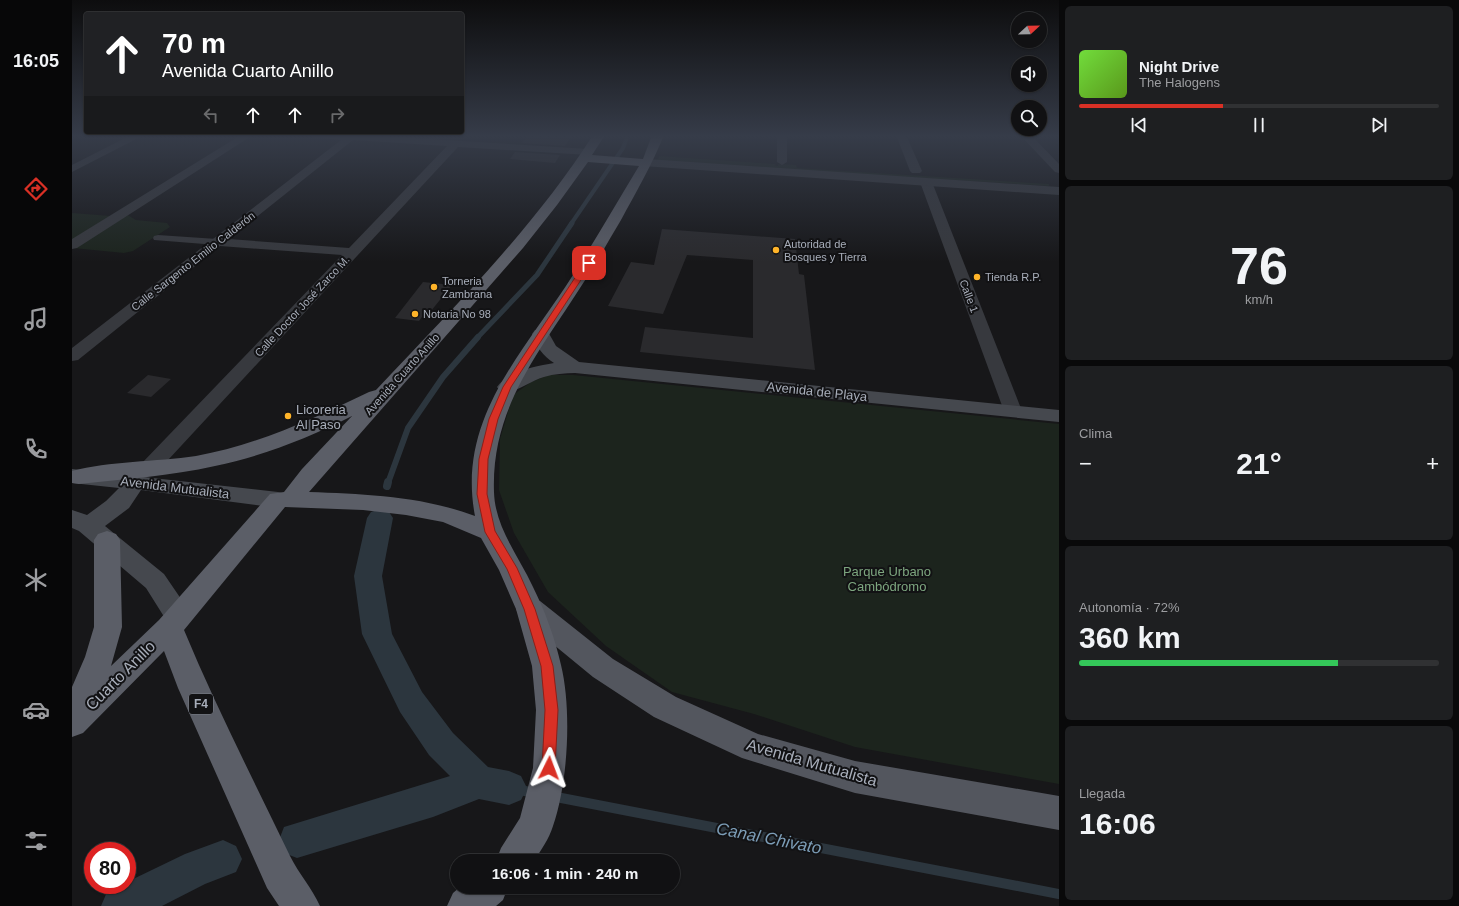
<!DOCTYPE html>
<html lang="es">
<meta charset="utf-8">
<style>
:root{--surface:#111113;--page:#1e1f21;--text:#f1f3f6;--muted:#9c9da0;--line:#303133;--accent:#d93025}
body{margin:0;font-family:Helvetica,sans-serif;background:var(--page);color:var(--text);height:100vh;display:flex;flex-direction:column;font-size:15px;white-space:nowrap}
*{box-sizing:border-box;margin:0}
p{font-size:13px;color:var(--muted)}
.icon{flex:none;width:22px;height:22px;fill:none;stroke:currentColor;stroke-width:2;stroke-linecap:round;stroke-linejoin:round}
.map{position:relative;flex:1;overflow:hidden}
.panel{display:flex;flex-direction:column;gap:6px;padding:6px;background:#09090a;width:400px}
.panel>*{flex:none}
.banner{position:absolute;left:12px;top:12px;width:380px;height:122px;border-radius:4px;box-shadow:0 1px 3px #0004,0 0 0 1px var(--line);background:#202124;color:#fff;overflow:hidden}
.needle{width:26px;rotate:68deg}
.buttons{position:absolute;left:939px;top:12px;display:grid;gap:8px}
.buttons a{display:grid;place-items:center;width:36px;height:36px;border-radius:50%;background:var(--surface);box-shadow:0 1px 3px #0004,0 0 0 1px var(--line);font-size:20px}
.speed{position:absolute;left:12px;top:842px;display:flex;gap:8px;font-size:20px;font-weight:700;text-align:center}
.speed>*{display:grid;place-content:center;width:52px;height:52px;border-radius:50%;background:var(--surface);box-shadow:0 1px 3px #0004,0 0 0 1px var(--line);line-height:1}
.speed .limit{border:6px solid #d22;background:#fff;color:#111}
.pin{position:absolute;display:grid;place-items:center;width:34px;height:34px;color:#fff;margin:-17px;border-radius:8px;box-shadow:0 2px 6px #0006}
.me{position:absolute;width:44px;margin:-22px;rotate:3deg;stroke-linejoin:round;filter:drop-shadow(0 0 3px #0008)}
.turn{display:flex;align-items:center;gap:14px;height:84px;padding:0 12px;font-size:18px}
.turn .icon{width:52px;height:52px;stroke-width:2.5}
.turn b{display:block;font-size:28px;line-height:34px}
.lanes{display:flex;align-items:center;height:38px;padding:0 12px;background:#0003;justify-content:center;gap:20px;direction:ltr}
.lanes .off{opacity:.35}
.big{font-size:30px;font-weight:700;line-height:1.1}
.panel .tile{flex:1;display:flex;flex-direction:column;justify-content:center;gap:6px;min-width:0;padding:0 14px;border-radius:6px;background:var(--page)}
.panel .dial{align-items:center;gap:0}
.dial b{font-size:52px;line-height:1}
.song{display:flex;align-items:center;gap:12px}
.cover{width:48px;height:48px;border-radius:6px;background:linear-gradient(135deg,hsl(100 70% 55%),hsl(90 70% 35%))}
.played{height:4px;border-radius:2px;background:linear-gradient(90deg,var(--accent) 40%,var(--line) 40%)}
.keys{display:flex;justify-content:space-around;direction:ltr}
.heat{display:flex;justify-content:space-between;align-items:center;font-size:22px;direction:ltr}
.charge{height:6px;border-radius:3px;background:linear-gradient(90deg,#34c759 72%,var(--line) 0)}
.trip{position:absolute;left:378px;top:854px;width:230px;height:40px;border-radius:20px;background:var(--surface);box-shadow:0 1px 3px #0004,0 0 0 1px var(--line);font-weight:700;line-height:40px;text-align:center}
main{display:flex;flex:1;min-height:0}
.tabs{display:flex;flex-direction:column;width:72px;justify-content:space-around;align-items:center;background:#070708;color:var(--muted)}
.tabs .icon{width:28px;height:28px}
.tabs .on{color:var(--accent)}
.tabs b{font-size:18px;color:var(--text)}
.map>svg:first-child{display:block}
.green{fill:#1c241d}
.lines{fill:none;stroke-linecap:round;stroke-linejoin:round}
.stream-far4{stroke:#2c363e;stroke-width:4}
.stream-far3{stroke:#2c363e;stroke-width:5}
.stream-far2{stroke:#2c363e;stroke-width:6}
.stream-far1{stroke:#2c363e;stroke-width:8}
.stream{stroke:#2c363e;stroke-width:10}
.canal{fill:#2c363e;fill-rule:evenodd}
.building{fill:#2a2a2d}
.pedestrian{fill:#37393e;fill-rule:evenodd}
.minor{fill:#37393e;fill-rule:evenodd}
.tertiary{fill:#37393e;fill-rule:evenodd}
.secondary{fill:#45484e;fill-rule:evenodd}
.primary{fill:#53565e;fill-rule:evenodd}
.trunk{fill:#5b5e67;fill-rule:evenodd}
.route{fill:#d93025;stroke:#8d1f18}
.poi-dot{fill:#ffb429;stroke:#121214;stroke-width:1.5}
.labels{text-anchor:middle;stroke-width:4;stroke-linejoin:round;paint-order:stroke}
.far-poi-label{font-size:11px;fill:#a8aeba;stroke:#121214;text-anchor:start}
.far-street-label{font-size:11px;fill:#a8aeba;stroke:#121214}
.shield{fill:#121214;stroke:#7b7f88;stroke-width:1}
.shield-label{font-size:12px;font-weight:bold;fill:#a8aeba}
.street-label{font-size:13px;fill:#a8aeba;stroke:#121214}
.poi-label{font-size:13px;fill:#a8aeba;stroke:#121214;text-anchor:start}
.park-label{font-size:13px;fill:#7da67f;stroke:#121214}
.near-street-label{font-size:16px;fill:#a8aeba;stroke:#121214}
.near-water-label{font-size:17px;font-style:italic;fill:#7c9db7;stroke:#121214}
</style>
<main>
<nav class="tabs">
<b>16:05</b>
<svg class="icon on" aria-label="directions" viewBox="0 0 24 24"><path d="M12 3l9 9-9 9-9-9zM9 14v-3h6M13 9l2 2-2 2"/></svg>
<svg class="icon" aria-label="music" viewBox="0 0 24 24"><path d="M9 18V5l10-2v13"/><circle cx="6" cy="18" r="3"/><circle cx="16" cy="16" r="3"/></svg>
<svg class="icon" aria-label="phone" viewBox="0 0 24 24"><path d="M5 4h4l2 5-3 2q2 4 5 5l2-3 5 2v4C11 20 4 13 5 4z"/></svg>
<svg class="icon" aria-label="climate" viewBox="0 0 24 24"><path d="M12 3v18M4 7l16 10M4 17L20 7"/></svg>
<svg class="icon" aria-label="car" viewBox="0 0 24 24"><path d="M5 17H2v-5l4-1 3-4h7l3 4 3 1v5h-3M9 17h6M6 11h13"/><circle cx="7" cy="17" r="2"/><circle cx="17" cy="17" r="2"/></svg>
<svg class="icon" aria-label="filters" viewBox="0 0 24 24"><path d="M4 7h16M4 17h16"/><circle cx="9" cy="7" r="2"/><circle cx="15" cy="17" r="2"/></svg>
</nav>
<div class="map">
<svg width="987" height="906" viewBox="0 0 987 906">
<rect width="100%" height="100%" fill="#171719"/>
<!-- green -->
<path class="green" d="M587,156L703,164L704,166H706V164L724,165L725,168L977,184V186L584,162Z
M0,213L39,216L0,240Z
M54,214L64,220L95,223L98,227L61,251L52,253L1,248Z
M477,375H501L987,424V784L783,747L682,714L600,692L534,646L476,592L442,533L427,490L428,439L441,395L459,382Z"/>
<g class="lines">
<!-- stream-far4 -->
<path class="stream-far4" d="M499,224L551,148L556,135"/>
<!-- stream-far3 -->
<path class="stream-far3" d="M405,338L465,275L500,223"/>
<!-- stream-far2 -->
<path class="stream-far2" d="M316,483L336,428L371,377L406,337"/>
<!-- stream-far1 -->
<path class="stream-far1" d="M315,486L316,482"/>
<!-- stream -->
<path class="stream" d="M407,782L463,793
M479,796L987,894"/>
<!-- canal -->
<path class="canal" d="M308,509L317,512L321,518L310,576L320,634L350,692L381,733L416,767L437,771L449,776L455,788L449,800L437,805L407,799L361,817L225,858L212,853L207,840L212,827L378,776L357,755L328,712L290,634L282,576L295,518L299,512Z
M151,840L164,846L170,859L164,872L133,884L90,906H29L35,892L49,885H55V882L113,854Z"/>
</g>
<!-- building -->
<path class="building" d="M456,135H500L493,146L450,143Z
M443,152L488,155L483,163L438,159Z
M590,229L723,239L727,274L732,275L743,370L568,352L573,327L681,338V260L615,255L591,314L536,306L559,262L582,265Z
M351,282L380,285L359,311L355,310L347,321L323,318Z
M76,375L99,379L79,397L55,393Z"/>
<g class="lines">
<!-- pedestrian -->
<path class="pedestrian" d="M86,235L145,239L150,242L145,245L82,240L81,238L82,236Z"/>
<!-- minor -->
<path class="minor" d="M59,135H72L0,172V165Z
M169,135H181L5,248L0,249V239Z
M239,135H293L517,149L522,152L517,155L386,147L84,473L77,475L70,473L67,468L70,463L270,255L148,246L6,360L0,361V348L269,140L244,138ZM281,140L375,146L277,248L157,239Z
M705,135H715V162L710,165L705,162Z
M824,135H834L850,171L848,173H840L838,171Z
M948,135H959L987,164V173L983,172Z
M854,179L860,182L950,411L948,415L941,417L934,415L932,411L848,182Z"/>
<!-- tertiary -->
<path class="tertiary" d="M575,159L987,187V195L571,166L569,163L571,160Z"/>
<!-- secondary -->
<path class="secondary" d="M469,329L475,330L484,346L507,362L987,410V422L503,373C493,373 482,374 472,377C457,381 443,395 428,391L425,387C436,371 464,366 482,363C471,356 464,346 460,334L463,330Z
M0,469L206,492L214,494L218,500L214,506L206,508L69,490L57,508L33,526L92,574L120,615L116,623L106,626L96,623L74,588L7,531L0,528V510L15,515L34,501L47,488L0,483Z"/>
<!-- primary -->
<path class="primary" d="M458,598L468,601L541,659L604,697L686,734L783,761L987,796V830L783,793L670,758L582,717L521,677L448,617L444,609L448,601Z"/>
<!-- trunk -->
<path class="trunk" d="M521,135H533L520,155L571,159L580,135H592C580,165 564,192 549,220C535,243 523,266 508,288C466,354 419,409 422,492C423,528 447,556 461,587C473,611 483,638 489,665C500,710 496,783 481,826C477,839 469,850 462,861H424L429,848L448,818L461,768L464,710L460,666L444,609L427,570L409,538L371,522L334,515L291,510L213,507L112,630C144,707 182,781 218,856C227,874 240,888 248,906H207L195,888L106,688L92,651L11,733L0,737V687L13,657L22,627V540L26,534L35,531L44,534L48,540L50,627L39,666L87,620L198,494L212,492L230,469L280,416C236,438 191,456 143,466C99,476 52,479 7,484L0,483V471C37,461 84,462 124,456C185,445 241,419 297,392L304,390C380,309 461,229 521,135ZM516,162L567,166C545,202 524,239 501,275C453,351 384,418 403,516C350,496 292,494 237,492L451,248L485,205Z
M388,887H436L431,900L424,906H375L381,893Z"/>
</g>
<!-- sky -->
<linearGradient id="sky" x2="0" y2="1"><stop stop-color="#0d0d0e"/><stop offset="0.52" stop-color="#363c49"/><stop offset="1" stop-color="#363c49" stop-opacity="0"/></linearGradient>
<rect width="987" height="262" fill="url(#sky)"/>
<!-- route -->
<path class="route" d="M514,261L520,263L439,387L426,419L416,459L415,494L423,531L445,568L463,609L481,666L486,710L483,768L482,772L477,774L472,772L470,768L473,710L469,666L452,609L435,569L413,532L405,494L407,459L417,419L431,387Z"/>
<!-- markers -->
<g class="poi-dot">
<circle cx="704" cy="250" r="4"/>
<circle cx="905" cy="277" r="4"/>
<circle cx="362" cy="287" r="4"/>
<circle cx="343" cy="314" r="4"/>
<circle cx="216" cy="416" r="4"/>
</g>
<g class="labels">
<!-- far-poi labels -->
<g class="far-poi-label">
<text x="712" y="248">Autoridad de<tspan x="712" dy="13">Bosques y Tierra</tspan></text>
<text x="913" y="281">Tienda R.P.</text>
<text x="370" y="285">Torneria<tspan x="370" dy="13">Zambrana</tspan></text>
<text x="351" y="318">Notaria No 98</text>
</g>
<!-- far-street labels -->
<g class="far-street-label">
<text transform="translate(121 261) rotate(-38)" y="4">Calle Sargento Emilio Calderón</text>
<text transform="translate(897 296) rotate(69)" y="4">Calle 1</text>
<text transform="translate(230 306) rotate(-47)" y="4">Calle Doctor José Zarco M.</text>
<text transform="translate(330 374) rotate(-48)" y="4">Avenida Cuarto Anillo</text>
</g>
<!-- shield labels -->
<rect class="shield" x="117" y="694" width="24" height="20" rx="3"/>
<g class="shield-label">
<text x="129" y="708">F4</text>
</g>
<!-- street labels -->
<g class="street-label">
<text transform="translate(745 391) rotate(6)" y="5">Avenida de Playa</text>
<text transform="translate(103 487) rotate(7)" y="5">Avenida Mutualista</text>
</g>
<!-- poi labels -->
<g class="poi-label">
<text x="224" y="414">Licoreria<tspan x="224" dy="15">Al Paso</tspan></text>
</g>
<!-- park labels -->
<g class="park-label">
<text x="815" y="576">Parque Urbano<tspan x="815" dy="15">Cambódromo</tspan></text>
</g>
<!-- near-street labels -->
<g class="near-street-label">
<text transform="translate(48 675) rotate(-45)" y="6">Cuarto Anillo</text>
<text transform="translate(740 762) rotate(16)" y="6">Avenida Mutualista</text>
</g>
<!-- near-water labels -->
<g class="near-water-label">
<text transform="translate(697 838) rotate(11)" y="6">Canal Chivato</text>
</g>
</g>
</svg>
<div class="buttons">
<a><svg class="needle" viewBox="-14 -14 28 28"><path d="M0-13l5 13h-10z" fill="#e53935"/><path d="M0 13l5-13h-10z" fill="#9c9da0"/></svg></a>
<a><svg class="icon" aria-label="sound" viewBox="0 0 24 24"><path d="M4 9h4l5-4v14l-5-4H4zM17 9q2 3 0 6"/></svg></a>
<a><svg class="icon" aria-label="search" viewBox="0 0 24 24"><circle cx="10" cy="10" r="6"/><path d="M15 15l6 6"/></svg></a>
</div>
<div class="speed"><div class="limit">80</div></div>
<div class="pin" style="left:517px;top:263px;background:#d93025"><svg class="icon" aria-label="arrive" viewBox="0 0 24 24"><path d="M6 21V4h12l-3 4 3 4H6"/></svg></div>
<svg class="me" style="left:477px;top:768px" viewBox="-20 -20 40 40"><path d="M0-17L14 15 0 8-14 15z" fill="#d93025" stroke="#fff" stroke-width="4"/></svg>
<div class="trip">16:06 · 1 min · 240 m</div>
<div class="banner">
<div class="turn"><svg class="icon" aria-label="ahead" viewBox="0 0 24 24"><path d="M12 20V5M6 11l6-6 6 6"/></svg><div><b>70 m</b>Avenida Cuarto Anillo</div></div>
<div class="lanes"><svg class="icon off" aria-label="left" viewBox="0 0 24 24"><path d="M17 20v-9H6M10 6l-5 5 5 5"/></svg><svg class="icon" aria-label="ahead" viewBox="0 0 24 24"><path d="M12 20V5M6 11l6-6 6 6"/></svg><svg class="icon" aria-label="ahead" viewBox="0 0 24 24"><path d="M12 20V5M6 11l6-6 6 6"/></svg><svg class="icon off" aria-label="right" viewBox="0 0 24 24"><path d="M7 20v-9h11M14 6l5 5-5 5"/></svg></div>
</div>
</div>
<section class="panel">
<div class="tile">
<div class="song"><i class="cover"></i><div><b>Night Drive</b><p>The Halogens</p></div></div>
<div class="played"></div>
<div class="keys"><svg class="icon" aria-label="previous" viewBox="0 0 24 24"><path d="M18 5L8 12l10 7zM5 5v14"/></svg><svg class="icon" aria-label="pause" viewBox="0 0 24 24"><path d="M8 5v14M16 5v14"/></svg><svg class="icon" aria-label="next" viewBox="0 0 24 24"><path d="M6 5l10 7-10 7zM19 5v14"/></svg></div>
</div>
<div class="tile dial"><b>76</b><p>km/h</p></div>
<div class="tile"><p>Clima</p>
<div class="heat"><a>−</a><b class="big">21°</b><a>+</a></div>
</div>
<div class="tile"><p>Autonomía · 72%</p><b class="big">360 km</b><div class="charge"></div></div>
<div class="tile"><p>Llegada</p><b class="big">16:06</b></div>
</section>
</main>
